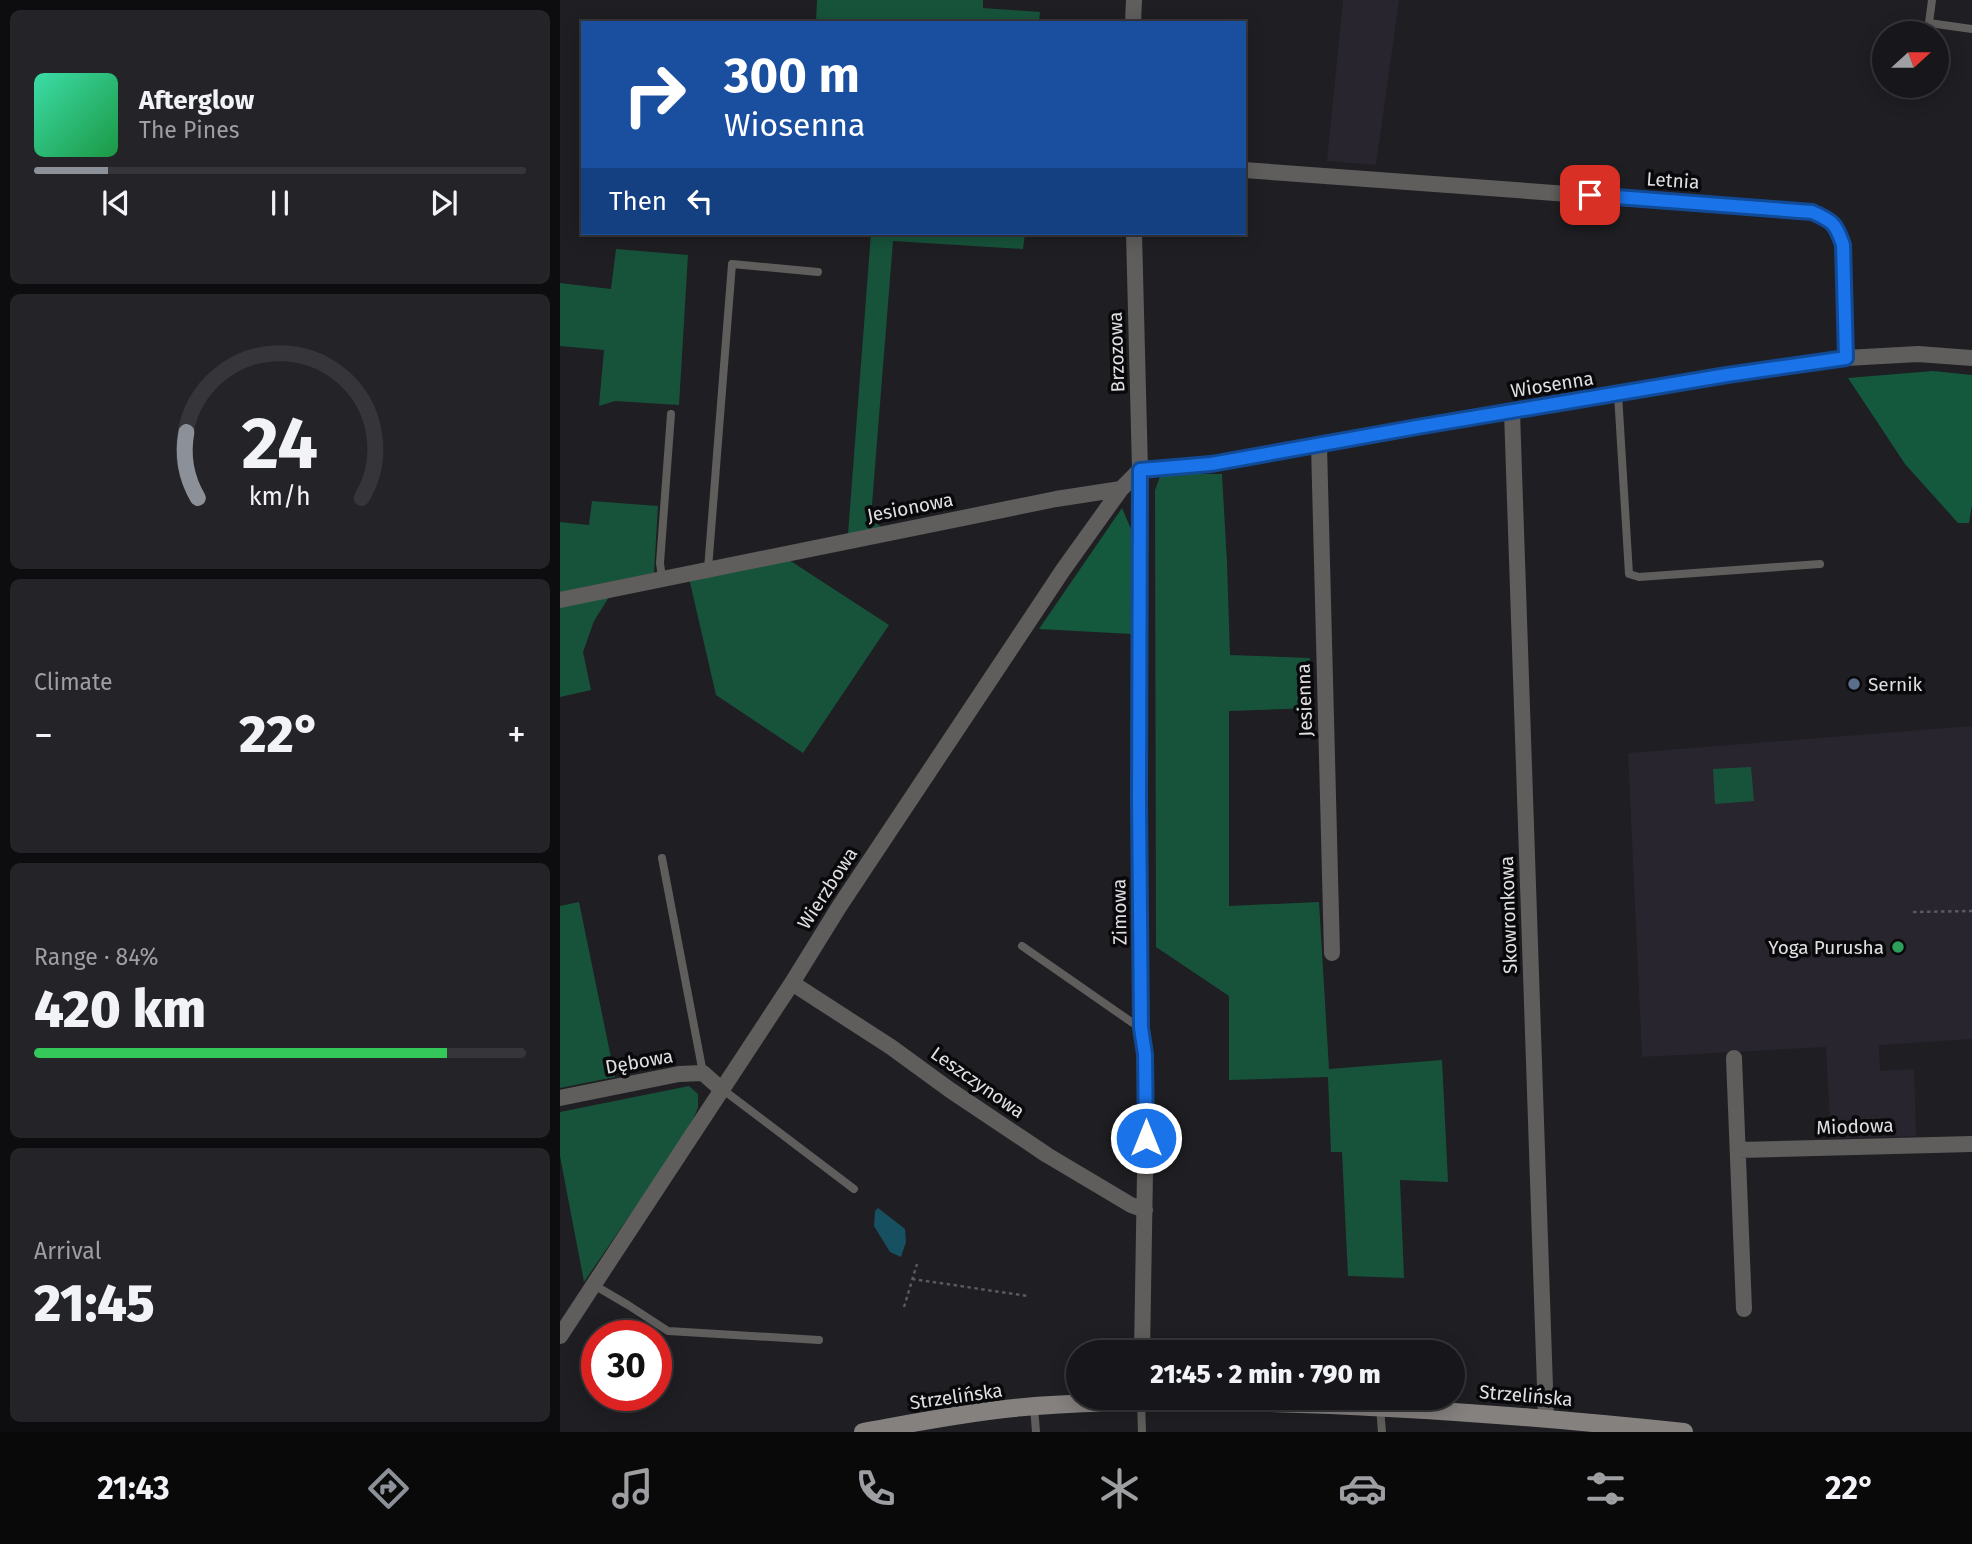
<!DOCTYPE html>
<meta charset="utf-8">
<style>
:root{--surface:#17161a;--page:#242327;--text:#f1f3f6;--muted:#9e9fa2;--line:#363539;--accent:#8c9099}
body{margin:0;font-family:"Fira Sans",sans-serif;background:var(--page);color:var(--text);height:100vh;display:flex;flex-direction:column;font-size:26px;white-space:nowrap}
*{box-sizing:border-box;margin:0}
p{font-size:23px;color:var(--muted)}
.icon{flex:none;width:38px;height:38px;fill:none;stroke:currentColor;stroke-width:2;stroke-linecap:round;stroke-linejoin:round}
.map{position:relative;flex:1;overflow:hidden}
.details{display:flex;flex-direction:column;gap:10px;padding:10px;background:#0d0c0e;width:560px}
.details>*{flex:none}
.guide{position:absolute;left:21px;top:21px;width:665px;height:214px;border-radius:0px;box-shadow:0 4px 18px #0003,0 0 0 2px var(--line);background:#1a4fa0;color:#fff;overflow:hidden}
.needle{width:46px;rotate:69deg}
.controls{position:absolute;left:1312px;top:21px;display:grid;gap:14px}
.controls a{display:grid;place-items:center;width:77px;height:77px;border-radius:50%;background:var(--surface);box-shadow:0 4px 18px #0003,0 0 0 2px var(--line);font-size:35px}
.speed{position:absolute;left:21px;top:1320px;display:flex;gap:14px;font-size:35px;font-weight:700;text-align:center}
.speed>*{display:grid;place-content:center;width:91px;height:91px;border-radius:50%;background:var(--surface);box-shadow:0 4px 18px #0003,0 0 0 2px var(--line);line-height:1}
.speed .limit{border:10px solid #d22;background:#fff;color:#111}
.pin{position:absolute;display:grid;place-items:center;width:60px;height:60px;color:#fff;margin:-30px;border-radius:14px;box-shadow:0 4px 10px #0006}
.me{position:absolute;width:77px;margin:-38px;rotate:0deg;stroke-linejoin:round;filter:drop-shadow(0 0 5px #0008)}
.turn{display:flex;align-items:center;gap:24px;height:147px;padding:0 28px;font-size:32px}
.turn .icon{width:91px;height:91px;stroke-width:2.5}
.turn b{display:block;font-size:49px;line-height:60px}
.then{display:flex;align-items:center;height:66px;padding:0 28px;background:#0003;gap:14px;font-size:26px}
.big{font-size:52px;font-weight:800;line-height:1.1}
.details .card{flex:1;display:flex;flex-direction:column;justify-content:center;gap:10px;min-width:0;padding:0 24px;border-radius:10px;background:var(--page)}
.details .dial{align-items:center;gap:0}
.dial svg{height:182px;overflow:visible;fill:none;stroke:var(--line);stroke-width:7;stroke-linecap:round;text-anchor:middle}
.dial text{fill:var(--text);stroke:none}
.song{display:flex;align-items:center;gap:21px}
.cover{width:84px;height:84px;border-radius:10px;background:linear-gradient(135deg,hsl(160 70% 55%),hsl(140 70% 35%))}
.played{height:7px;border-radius:4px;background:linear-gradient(90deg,var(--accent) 15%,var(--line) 15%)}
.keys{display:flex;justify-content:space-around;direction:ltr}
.heat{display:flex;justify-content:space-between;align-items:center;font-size:38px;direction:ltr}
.charge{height:10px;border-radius:5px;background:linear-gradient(90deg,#34c759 84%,var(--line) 0)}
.trip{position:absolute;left:506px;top:1340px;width:399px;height:70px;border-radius:35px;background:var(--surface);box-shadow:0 4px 18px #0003,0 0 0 2px var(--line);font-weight:800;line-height:70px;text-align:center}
.menu{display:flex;height:112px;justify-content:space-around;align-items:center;background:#09090a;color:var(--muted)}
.menu .icon{width:49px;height:49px}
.menu .selected{color:var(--accent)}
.menu b{font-size:32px;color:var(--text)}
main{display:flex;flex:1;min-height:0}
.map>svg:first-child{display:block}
.built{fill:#28252e}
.green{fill:#17533b}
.forest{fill:#14583e}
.water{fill:#175061}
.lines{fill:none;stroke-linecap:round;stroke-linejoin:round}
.path{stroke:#5a595d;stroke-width:2.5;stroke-dasharray:3.5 3.5;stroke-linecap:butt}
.service{stroke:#5f5e5c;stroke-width:8}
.minor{stroke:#5f5e5c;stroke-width:16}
.secondary{stroke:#84817f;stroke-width:18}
.route-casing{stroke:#114b97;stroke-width:18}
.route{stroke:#1a73e8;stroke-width:12}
.service-dot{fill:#5c6f8a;stroke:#09080a;stroke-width:2.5}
.leisure-dot{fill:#2e9e5b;stroke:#09080a;stroke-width:2.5}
.labels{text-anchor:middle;stroke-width:7;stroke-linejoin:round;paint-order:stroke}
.street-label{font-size:19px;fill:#e0dfe2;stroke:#09080a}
.poi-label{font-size:19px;fill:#e0dfe2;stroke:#09080a;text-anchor:start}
</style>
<main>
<section class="details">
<div class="card">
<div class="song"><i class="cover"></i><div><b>Afterglow</b><p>The Pines</p></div></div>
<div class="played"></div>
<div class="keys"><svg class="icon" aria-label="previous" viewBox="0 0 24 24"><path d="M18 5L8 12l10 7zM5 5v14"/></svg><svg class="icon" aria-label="pause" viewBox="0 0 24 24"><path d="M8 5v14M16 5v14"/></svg><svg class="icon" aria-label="next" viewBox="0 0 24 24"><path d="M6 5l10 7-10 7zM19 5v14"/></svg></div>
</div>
<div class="card dial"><svg viewBox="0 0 100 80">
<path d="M14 69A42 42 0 1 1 86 69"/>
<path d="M14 69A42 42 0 0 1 9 40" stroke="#8c9099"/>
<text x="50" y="56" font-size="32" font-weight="700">24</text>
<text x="50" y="72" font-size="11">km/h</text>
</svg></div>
<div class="card"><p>Climate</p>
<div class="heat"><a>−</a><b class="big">22°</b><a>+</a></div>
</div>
<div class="card"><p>Range · 84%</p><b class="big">420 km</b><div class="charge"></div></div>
<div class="card"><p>Arrival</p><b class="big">21:45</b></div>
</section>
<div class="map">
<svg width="1412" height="1432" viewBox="0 0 1412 1432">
<rect width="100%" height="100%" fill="#1f1e22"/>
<!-- built -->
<path class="built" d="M783,0H839L816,165L767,161Z
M1412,726V1039L1319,1045L1320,1071L1354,1069L1356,1136L1271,1139L1266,1047L1082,1057L1068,753Z"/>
<!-- green -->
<path class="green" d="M257,0H423V8L480,12L479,23H256Z
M311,233H465L463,249L333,241L311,517L321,527L288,534Z
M56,249L128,255L119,405L55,401L39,406L44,350L0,346V283L51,289Z
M601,474H662L667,563L670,655L750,658L752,708L669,711V906L759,902L769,1069L882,1060L888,1182L840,1180L844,1278L788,1276L782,1152H771L768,1077L669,1080V996L596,947L595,490Z
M32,501L98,506L94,573L0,592V522L29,525Z
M229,560L329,625L243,753L156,695L129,578Z
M49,597L34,621L23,652L31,690L0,697V607Z
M1191,767L1194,801L1155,804L1153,769Z
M19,902L55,1077L0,1088V906Z
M129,1086L138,1094V1108L128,1130L24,1282L0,1156V1112Z"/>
<!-- forest -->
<path class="forest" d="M1373,371L1412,375V505L1409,523H1398L1345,464L1288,378Z
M562,508L573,534L572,634L479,629Z"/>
<!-- water -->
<path class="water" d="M318,1208L345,1229L346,1242L341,1257L330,1252L314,1226L315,1211Z"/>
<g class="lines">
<!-- path -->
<path class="path" d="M1353,912L1412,911
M352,1279L468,1296
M344,1307L357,1264"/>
<!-- service -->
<path class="service" d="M1372,0L1369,23L1412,29
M1058,394L1069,574L1079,577L1260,564
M148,569L172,264L258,272
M102,578L100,563L111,414
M102,858L143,1073
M462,946L580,1028
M162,1089L294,1189
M34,1285L68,1305L108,1331L259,1340
M581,1402L582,1432
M474,1407L476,1432
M820,1407L822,1432"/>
<!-- minor -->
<path class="minor" d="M573,23L574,0
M684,170L1252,212C1272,221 1276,224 1283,245L1286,358
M574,233L580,470L579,800L581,1028L585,1054L586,1111L582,1353
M952,412L986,1417
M759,445L772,953
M580,470L651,464L857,427L1167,375L1286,358L1358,354L1412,358
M0,600L496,499L561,489
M232,983L331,1047L390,1090L487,1155L571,1205L585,1210
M1174,1058L1184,1309
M0,1098L119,1074L143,1073L161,1089
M1178,1150L1412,1144
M0,1336L232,983L279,907L503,570L561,489L580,470"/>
<!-- secondary -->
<path class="secondary" d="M303,1432C353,1423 403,1413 454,1408C525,1401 595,1402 665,1402C819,1404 971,1416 1124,1432"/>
</g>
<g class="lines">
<defs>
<path id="route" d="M586,1138L585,1054L581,1028L579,800L580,470L651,464L857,427L1167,375L1286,358L1283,245C1276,224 1273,221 1252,212L1030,195"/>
</defs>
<!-- route casing -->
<use href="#route" class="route-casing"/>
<!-- route -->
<use href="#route" class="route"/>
</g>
<!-- markers -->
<circle class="service-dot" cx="1294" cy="684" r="7"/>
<circle class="leisure-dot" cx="1338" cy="947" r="7"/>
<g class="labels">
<!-- street labels -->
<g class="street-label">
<text transform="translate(1113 180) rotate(4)" y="7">Letnia</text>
<text transform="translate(556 352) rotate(-92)" y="7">Brzozowa</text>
<text transform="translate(992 384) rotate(-9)" y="7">Wiosenna</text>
<text transform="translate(350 507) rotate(-11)" y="7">Jesionowa</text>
<text transform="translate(744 700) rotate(-92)" y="7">Jesienna</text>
<text transform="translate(267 888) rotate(-57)" y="7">Wierzbowa</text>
<text transform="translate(559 912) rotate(-91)" y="7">Zimowa</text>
<text transform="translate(948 915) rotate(-92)" y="7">Skowronkowa</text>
<text transform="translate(79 1061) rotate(-10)" y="7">Dębowa</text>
<text transform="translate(418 1082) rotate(35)" y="7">Leszczynowa</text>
<text transform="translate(1295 1126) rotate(-2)" y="7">Miodowa</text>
<text transform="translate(966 1395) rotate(5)" y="7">Strzelińska</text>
<text transform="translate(396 1396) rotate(-8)" y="7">Strzelińska</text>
</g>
<!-- poi labels -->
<g class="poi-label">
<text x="1308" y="691">Sernik</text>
<text x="1324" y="954" text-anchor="end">Yoga Purusha</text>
</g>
</g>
</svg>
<div class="controls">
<a><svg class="needle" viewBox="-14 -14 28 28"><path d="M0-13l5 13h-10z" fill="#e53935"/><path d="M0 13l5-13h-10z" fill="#9e9fa2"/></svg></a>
</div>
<div class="speed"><div class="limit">30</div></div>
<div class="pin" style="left:1030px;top:195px;background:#d93025"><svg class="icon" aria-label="arrive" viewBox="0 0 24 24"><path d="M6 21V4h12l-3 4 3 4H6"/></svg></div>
<svg class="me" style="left:586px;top:1138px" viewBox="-20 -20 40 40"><circle r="17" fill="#1a73e8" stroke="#fff" stroke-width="3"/><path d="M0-11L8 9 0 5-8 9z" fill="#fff"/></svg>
<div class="trip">21:45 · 2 min · 790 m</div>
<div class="guide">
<div class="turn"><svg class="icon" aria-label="right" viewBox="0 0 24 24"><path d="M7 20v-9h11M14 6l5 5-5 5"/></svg><div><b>300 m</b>Wiosenna</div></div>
<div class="then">Then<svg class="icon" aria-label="left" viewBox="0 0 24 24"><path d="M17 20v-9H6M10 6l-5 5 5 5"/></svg></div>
</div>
</div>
</main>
<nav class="menu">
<b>21:43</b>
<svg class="icon selected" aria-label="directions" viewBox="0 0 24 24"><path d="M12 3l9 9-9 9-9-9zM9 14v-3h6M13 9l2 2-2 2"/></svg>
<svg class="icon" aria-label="music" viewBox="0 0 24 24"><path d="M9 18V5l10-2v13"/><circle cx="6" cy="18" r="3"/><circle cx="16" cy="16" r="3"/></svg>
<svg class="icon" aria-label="phone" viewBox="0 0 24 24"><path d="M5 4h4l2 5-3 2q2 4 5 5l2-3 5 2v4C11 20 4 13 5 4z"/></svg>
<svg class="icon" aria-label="climate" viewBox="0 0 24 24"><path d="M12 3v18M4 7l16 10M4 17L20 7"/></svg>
<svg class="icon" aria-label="car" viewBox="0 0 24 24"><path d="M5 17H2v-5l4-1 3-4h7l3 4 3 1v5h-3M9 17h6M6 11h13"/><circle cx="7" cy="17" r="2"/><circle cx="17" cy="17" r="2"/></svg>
<svg class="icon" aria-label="filters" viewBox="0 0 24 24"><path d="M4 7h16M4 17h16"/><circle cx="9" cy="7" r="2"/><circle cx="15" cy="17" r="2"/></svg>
<b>22°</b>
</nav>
